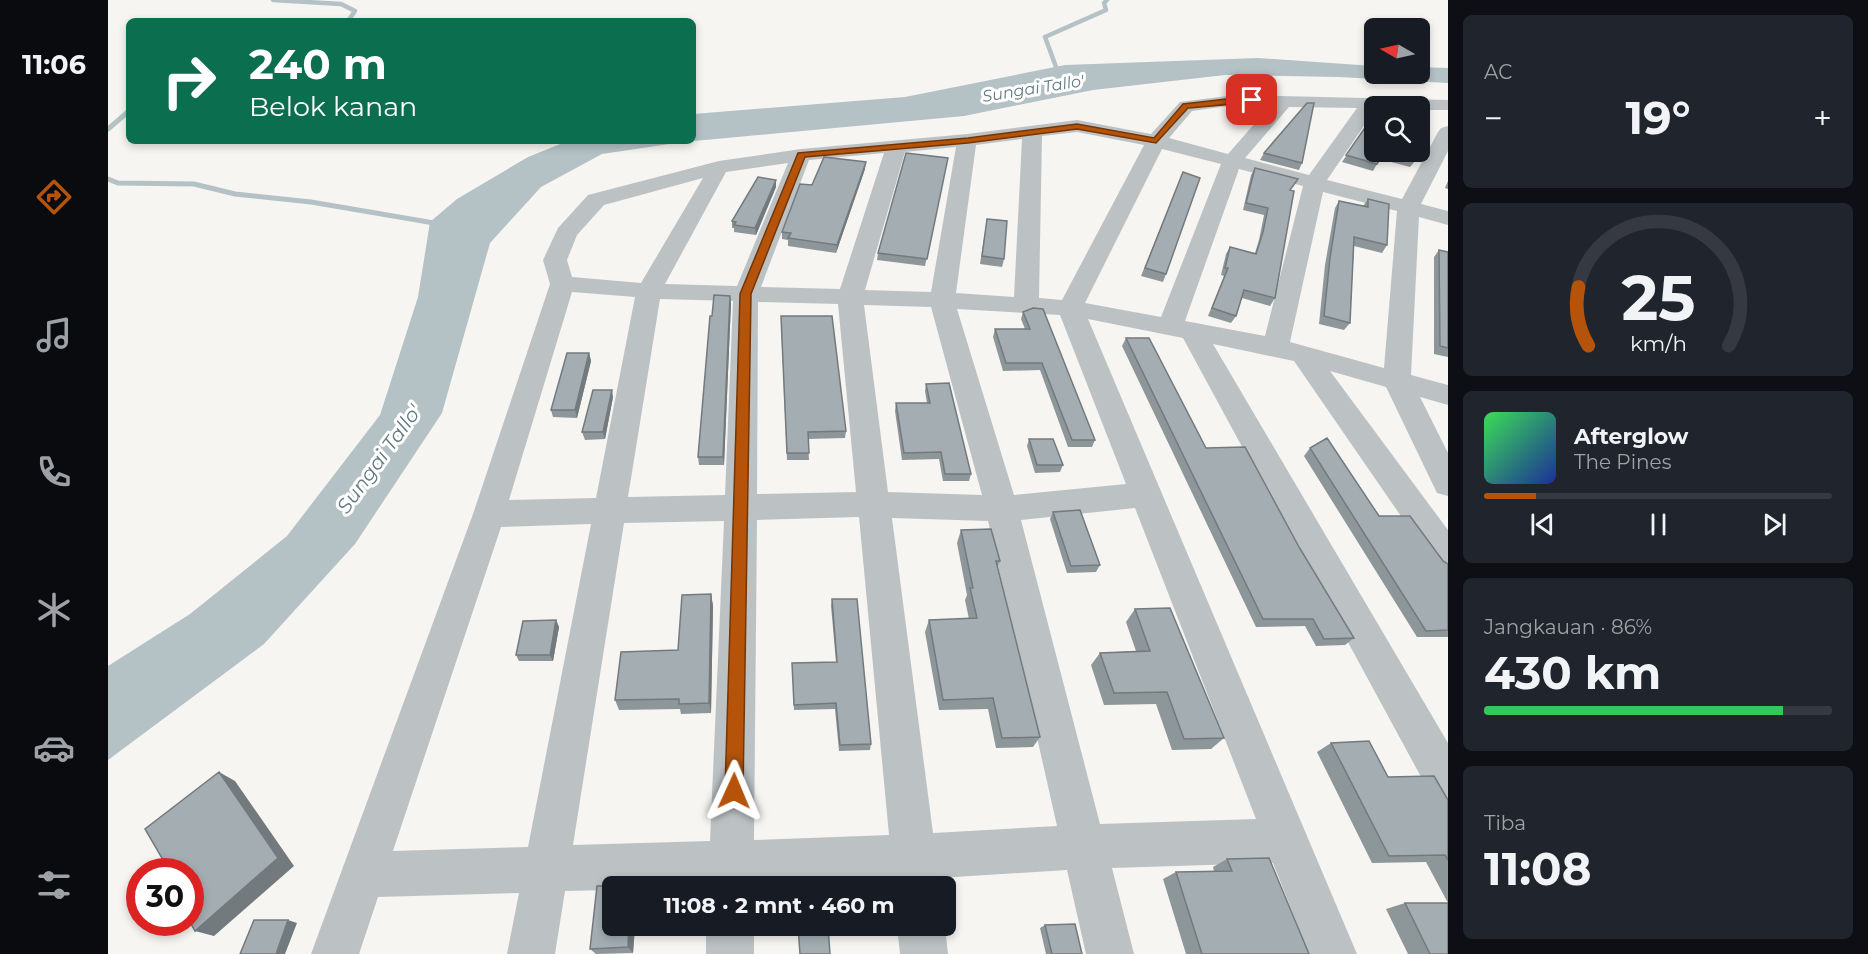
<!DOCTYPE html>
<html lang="id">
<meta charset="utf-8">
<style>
:root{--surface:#171b24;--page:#20242c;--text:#f1f3f6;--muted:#9ea1a6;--line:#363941;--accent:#b45309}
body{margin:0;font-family:Montserrat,sans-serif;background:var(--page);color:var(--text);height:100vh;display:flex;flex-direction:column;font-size:22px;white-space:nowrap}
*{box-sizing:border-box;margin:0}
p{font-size:20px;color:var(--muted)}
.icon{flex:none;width:33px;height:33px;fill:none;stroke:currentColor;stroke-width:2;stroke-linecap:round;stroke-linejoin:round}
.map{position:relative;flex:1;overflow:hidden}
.panel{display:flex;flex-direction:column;gap:15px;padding:15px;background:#0d0f14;width:420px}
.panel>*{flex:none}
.banner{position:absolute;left:18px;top:18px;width:570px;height:126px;border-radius:9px;box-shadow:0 3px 9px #0003;background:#0b6e4f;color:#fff;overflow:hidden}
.needle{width:39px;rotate:279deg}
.buttons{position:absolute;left:1256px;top:18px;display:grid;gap:12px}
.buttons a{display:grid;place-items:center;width:66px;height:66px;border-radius:9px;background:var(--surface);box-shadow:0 3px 9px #0003;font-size:30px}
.speed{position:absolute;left:18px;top:858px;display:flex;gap:12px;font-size:30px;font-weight:700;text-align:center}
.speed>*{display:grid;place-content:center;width:78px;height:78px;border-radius:50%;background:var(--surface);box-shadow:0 3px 9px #0003;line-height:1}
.speed .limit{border:9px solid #d22;background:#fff;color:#111}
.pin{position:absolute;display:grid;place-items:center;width:51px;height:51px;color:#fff;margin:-26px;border-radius:12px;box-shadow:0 3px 9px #0006}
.me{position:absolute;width:66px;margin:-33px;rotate:1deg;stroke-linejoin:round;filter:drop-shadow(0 0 4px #0008)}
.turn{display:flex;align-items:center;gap:21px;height:126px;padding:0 24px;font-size:27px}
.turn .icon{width:78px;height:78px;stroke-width:2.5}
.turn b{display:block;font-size:42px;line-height:51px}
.big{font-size:45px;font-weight:700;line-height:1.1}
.panel .widget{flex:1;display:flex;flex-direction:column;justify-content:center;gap:9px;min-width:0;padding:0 21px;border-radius:9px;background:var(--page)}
.panel .dial{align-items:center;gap:0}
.dial svg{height:156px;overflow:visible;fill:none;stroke:var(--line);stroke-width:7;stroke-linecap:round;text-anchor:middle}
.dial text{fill:var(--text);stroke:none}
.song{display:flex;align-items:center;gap:18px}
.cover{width:72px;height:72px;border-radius:9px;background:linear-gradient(135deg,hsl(130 70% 55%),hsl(230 70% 35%))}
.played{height:6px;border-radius:3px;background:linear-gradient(90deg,var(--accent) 15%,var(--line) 15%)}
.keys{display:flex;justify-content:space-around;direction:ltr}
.heat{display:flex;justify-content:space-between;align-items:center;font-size:33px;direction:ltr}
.charge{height:9px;border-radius:4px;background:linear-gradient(90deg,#34c759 86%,var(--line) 0)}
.trip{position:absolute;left:494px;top:876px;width:354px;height:60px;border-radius:9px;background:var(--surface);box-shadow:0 3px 9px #0003;font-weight:700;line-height:60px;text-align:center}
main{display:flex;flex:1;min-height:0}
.menu{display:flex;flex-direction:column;width:108px;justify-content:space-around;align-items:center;background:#090b0e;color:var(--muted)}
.menu .icon{width:42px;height:42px}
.menu .selected{color:var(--accent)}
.menu b{font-size:27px;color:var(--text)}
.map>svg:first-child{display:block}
.water{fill:#b4c2c5}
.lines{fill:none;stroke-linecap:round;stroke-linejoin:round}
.stream-far1{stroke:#b4c2c5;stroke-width:4.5}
.stream{stroke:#b4c2c5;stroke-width:5}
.minor{fill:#bcc2c4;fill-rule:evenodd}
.wall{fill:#8d9699}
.shaded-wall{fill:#737a7d}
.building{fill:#a4aeb2;stroke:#737a7d;stroke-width:1.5}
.route{fill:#b45309;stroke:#753606;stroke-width:1.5}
.labels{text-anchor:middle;stroke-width:6;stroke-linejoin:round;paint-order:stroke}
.far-water-label{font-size:16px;font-style:italic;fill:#627a7f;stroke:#fff}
.water-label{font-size:20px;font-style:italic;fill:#627a7f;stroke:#fff}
</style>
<main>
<nav class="menu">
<b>11:06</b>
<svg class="icon selected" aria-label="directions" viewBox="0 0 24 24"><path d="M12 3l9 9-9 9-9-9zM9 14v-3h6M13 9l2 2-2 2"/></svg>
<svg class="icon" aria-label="music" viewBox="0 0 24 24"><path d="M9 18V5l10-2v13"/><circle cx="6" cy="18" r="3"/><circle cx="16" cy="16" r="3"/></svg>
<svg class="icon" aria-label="phone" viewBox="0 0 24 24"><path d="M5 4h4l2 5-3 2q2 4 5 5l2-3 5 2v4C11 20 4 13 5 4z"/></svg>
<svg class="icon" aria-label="climate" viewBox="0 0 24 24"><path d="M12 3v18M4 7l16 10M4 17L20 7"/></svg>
<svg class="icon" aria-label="car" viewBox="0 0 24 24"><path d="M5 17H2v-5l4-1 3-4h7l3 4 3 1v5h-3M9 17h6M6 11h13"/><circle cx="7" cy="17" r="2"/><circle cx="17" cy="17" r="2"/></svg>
<svg class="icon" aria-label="filters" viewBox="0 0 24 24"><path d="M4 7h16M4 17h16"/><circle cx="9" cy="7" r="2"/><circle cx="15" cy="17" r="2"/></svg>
</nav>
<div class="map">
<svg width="1340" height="954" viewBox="0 0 1340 954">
<rect width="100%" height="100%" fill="#f6f5f2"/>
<!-- water -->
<path class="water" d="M1150,58L1266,66V74H1311V67L1340,68V83L1231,77L1117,75L985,90L856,116L575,142L494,154L433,187L382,243L334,413L247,544L156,644L0,760V666L82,614L179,536L272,415L310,297L322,222L349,199L420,157L460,141H585V114L797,97L957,65Z"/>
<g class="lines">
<!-- stream-far1 -->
<path class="stream-far1" d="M165,0L233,4L247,11L240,21
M951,75L937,37L998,10L996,3L999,0"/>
<!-- stream -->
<path class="stream" d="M0,129L21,111
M0,179L10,183L86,184L127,194L203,202L332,224"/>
<!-- minor -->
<path class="minor" d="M1127,95L1340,100V110H1311V106H1266V111L1219,180L1294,199L1330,132L1333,128L1340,126V151L1313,204L1340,211V225L1311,217L1303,375L1340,385V405L1312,397L1340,453V496L1329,493L1278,387L1222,371L1340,530V571L1328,567L1186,361L1105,344L1340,743V805L1325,799L1075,338L980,319L1249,954H1201L1165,863L1004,868L1026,954H978L959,870L831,878L832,886H786L785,880L646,886H504V890L457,891L447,954H399L411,893L270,897L251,954H203L365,514L442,284L435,260L450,228L480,195L611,161L693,149L859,134L969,120L1043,134L1072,102ZM1127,105L1162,106L1120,154L1061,138L1084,111ZM1181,107L1249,108L1201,175L1137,158ZM969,132L1036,145L954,300L931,298L934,136ZM914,139L906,297L848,293L868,145ZM848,147L823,292L757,290L797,152ZM1054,149L1113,164L1053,317L977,303ZM776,153L732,289L653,287L701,160ZM680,163L629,286L557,284L618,172ZM1131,169L1195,186L1157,336L1077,321ZM595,178L533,283L464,277L459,260L469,235L496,205ZM1215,192L1289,211L1276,368L1182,342ZM464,292L527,297L488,498L401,500ZM552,299L625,301L617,495L520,497ZM650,302L730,304L748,492L649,494ZM756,305L823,307L874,495L780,492ZM849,309L952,315L1018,484L906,495ZM1027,508L1148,819L992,824L913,520ZM751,517L781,835L646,840L649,520ZM784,518L880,521L949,826L825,833ZM616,521L602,841L465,845L516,523ZM483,524L420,847L285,851L393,527Z
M598,926H646V954H598Z
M789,926H837L840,954H792Z"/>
</g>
<!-- wall -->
<path class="wall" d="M1261,122L1311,152L1307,161L1302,167L1272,159L1265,171L1234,162Z
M1156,153L1194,163L1191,170L1152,160Z
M840,158L817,266L769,260L770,253Z
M1147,168L1183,190L1167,298L1162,306L1134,298L1128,316L1123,323L1100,316L1116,276L1113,275L1118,254L1122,247L1147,253L1151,240L1156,215L1135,210L1143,175Z
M757,169L728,253L680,246V240L674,239V232L704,185Z
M1075,172L1058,274L1055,282L1033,276Z
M668,180V187L648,235L626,232V228H624V221Z
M1340,181V189L1337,188Z
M1260,199L1279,245L1274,253L1246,246L1242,323L1236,330L1211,324L1217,265L1227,208L1231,201L1255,206Z
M879,219L896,259L894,267L872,264Z
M1331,250L1340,252V357L1326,354V257Z
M623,303L616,465H591L590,457L604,316Z
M915,312L987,440L984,447H960L932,370L895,371L885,337L887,329H917L913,319Z
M673,324L738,431L737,438L700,439L701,460H679Z
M1018,338L1098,448L1191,547L1246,638L1237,645L1208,646L1197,626L1148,627L1014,346Z
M481,353L483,361L469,418L445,417L443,410Z
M818,384L863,474L861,481H835L831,459L794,460L787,411L788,403H819L817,391Z
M505,397L497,439L477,440L474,432Z
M921,439L955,465L952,472L927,473L919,446Z
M1202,448L1271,516L1335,561L1340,564V637H1309L1196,456Z
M945,512L992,565L988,572L959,573L942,519Z
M853,530L892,561L889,567L932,737L925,747L888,748L880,709L831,710L817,632L821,620L861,619L857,600L859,595L849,543Z
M603,594L605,606L603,713L573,714L572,709L511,710L507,700L570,650Z
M724,599L763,744L762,750L731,751L727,709L686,710L684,663L728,662L723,606Z
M1027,609L1116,738L1103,749L1064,750L1048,704L996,705L983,665L992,653L1028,651L1018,622Z
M448,620L451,627L445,661H411L408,655Z
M1223,743L1280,777L1340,800V954H1300L1278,909L1297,903H1340L1318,862L1264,863L1209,752Z
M1119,859L1201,954H1078L1055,879L1068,872L1106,871L1105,867Z
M525,885L526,886H504V926H527L525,953L488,954L482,949L489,886Z
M937,925L974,954H938L932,928Z"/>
<!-- shaded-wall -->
<path class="shaded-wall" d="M758,162L757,169L728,253L729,245Z
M668,180V187L648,235L647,228Z
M622,296L623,303L616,465L615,457Z
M481,353L483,361L469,418L467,410Z
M504,390L505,397L497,439L495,432Z
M603,594L605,606L603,713L601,703Z
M448,620L451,627L445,661L442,655Z
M111,772L127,781L186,866L106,936L87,931Z
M180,920L189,923L177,954H168Z
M521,926H527L525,953L520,947Z"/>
<!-- building -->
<path class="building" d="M1199,103H1206L1194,163L1156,153Z
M1261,122L1266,124V152H1311V136L1319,138L1307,161L1276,152L1269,164L1238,155Z
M798,153L840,158L819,259L770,253Z
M716,157L758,162L729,245L680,238L683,233L674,232L692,184L704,185Z
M1147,168L1190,179L1182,190L1186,191L1167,298L1136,290L1128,316L1104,308L1120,268H1117L1122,247L1148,254L1155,232L1160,208L1138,203Z
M1075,172L1092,178L1058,274L1037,268Z
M650,177L668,180L647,228L626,225L628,222L624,221Z
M1260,199L1281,204L1279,245L1246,237L1242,323L1216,316L1222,258L1231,201L1260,207Z
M879,219L899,221L896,259L874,256Z
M1331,250L1340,252V348L1332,346Z
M606,295L622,296L615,457H590L602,316H604Z
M925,308L935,309L987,440H964L934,363H898L887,329H922L915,312Z
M673,316H724L738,431L700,432L701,453H679Z
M1018,338H1041L1098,448L1137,447L1191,547L1246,638L1216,639L1205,619H1155Z
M459,353H481L467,410H443Z
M841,383L863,474H837L833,452L796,453L788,403H822L818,384Z
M485,390H504L495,432H474Z
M1219,438L1271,516H1302L1335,561L1340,564V630L1318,631L1202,448Z
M921,439H945L955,465H929Z
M972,510L992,565L963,566L945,512Z
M883,529L892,561H888L932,737L894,738L885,698L835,700L821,620L869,618L862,588H865L853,530Z
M603,594L601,703L571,704V699L507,700L513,652L570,650L574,595Z
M724,599H749L763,744L732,745L728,703L686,705L684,663L729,662Z
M1062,608L1116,738L1076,739L1059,692L1006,693L992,653L1042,651L1027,609Z
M448,620L442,655H408L415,621Z
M1261,741L1280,777L1326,776L1340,800V860L1337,855L1281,856L1223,743Z
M111,772L170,858L87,931L82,922V872H62L37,829Z
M1161,858L1201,954H1094L1068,872L1124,871L1119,859Z
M525,885V886H504V926H521L520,947L482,949L489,886Z
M1297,903H1340V954H1322Z
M146,920H180L168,954H132Z
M967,924L974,954H944L937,925Z
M690,926H720L722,954H692Z"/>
<!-- route -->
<path class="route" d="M1127,98L1148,100C1143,103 1091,107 1080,108L1048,143L969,129L860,143L697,157L643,294L635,791L632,798L626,801L619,798L617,791L632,294L690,153L860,138L969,124L1046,138L1075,104Z"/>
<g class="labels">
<!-- far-water labels -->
<g class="far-water-label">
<text transform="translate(925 88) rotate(-9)" y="6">Sungai Tallo'</text>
</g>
<!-- water labels -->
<g class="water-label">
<text transform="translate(271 459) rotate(-54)" y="7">Sungai Tallo'</text>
</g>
</g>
</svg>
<div class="buttons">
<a><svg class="needle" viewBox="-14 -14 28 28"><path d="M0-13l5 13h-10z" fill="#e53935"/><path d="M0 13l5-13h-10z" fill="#9ea1a6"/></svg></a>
<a><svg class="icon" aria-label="search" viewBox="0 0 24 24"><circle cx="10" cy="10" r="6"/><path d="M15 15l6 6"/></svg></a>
</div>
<div class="speed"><div class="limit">30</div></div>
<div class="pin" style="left:1144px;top:100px;background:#d93025"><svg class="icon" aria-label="arrive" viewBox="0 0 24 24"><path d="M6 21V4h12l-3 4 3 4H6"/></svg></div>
<svg class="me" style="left:626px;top:791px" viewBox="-20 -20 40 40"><path d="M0-17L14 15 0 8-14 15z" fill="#b45309" stroke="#fff" stroke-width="4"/></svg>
<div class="trip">11:08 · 2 mnt · 460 m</div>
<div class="banner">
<div class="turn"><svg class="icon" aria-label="right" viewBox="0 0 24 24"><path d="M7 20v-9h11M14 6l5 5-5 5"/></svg><div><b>240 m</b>Belok kanan</div></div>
</div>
</div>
<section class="panel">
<div class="widget"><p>AC</p>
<div class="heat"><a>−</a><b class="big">19°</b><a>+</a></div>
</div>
<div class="widget dial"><svg viewBox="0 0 100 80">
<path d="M14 69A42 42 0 1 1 86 69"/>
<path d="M14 69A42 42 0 0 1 9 39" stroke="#b45309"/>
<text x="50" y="56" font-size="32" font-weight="700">25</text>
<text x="50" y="72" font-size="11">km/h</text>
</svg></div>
<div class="widget">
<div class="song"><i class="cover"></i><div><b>Afterglow</b><p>The Pines</p></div></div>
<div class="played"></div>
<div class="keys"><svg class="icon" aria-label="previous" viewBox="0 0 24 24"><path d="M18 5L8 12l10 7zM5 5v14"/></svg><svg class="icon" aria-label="pause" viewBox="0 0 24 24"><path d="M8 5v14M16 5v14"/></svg><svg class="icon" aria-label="next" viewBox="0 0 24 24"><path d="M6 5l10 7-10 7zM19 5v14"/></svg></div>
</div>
<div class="widget"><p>Jangkauan · 86%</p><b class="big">430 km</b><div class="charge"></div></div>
<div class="widget"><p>Tiba</p><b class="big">11:08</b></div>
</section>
</main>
